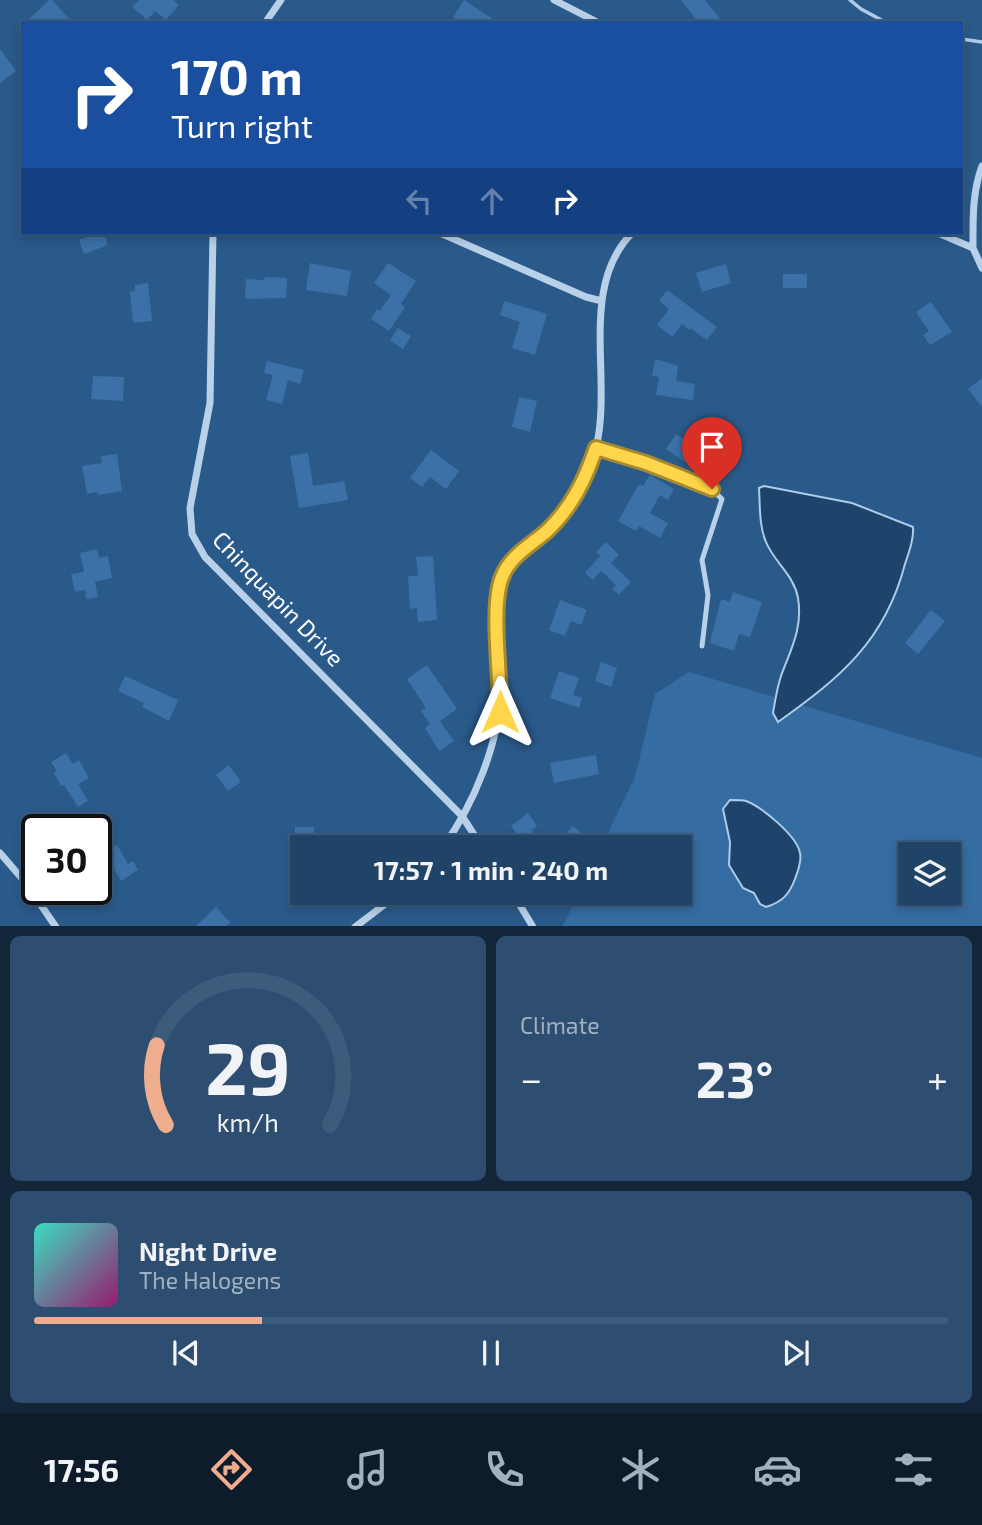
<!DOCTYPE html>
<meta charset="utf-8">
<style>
:root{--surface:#204468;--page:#2d4e71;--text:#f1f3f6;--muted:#a2b0c0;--line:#3d5c7c;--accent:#eead8d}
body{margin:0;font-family:"Exo 2",sans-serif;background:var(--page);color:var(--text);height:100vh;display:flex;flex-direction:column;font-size:26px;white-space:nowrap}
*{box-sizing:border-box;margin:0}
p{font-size:23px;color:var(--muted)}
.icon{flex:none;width:38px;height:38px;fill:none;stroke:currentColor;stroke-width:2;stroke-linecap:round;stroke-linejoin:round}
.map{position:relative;height:926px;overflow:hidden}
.details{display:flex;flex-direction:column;gap:10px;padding:10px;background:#122539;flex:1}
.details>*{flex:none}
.banner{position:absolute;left:21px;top:21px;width:942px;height:214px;border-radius:0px;box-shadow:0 4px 10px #0003,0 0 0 2px var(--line);background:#1a4fa0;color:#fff;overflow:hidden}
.controls{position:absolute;left:898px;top:842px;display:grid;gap:14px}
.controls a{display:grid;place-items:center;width:63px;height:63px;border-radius:0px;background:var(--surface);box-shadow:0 4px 10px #0003,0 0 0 2px var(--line);font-size:35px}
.speed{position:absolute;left:21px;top:814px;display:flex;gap:14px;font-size:35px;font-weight:700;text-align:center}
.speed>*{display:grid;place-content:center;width:91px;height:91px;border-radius:50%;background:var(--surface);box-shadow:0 4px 10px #0003,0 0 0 2px var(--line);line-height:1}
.speed .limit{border:4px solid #111;border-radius:10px;background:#fff;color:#111}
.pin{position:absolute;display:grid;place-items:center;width:60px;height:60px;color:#fff;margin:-72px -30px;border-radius:50% 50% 50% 0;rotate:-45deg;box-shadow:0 0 7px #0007}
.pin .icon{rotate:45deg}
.me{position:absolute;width:77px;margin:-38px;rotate:0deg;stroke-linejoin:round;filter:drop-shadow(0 0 5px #0008)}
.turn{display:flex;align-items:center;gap:24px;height:147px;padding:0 35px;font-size:32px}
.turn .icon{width:91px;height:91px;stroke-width:2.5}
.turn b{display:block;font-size:49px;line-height:60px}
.lanes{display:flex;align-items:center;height:66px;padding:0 35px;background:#0003;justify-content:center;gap:35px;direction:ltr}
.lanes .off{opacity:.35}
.big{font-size:52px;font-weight:700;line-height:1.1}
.details .card{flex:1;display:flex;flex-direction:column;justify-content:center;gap:10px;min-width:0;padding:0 24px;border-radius:10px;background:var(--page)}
.details .dial{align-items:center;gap:0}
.dial svg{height:182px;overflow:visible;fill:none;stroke:var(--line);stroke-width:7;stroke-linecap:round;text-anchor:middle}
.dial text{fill:var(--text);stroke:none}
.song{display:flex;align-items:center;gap:21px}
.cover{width:84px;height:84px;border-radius:10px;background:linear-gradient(135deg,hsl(170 70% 55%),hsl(320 70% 35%))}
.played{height:7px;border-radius:4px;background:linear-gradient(90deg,var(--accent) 25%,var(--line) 25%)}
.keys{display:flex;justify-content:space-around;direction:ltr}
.heat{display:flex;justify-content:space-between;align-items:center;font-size:38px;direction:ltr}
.details .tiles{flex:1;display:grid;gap:10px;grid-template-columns:1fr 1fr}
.card:last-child{grid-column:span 2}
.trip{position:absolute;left:290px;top:835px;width:402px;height:70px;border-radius:0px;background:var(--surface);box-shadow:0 4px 10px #0003,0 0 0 2px var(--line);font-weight:700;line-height:70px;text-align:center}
.tab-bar{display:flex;height:112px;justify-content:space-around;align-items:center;background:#0d1b2a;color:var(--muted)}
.tab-bar .icon{width:49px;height:49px}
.tab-bar .active{color:var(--accent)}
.tab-bar b{font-size:32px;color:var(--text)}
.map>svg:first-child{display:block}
.green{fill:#356ca1;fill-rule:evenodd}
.water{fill:#1e446b;stroke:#accce9;stroke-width:2}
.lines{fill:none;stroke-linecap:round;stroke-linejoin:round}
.stream{stroke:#accce9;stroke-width:3.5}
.building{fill:#3b71a6}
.lane{stroke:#b8d1e9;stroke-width:5}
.street{stroke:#b8d1e9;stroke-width:7}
.route-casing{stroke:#a68a30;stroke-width:18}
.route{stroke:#ffd54a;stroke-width:12}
.labels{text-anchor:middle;stroke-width:7;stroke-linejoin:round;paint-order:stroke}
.street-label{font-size:23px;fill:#fff;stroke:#2a5a8a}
</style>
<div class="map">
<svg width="982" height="927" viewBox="0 0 982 927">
<rect width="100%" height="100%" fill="#2a5a8a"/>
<!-- green -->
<path class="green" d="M689,672L982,758V926L562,927L579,893L681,892V847H601L635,777L655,694ZM910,854H948V892H910Z"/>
<!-- water -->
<path class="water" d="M764,486L852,503L913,527C914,539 909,552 905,564C885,641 840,678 778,722L773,713C775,701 777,688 781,676C791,649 803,628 798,598C794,575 774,562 766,542C759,526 760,505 759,488Z
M730,800C735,800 742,800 746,801C762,807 797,836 800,853C802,861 798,871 795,879C789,895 782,902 766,907L760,904L754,893L743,888L729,865L730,842L723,809Z"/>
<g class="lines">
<!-- stream -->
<path class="stream" d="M850,0L861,9L887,23
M961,39L982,42"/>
</g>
<!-- building -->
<path class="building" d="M49,0H52L73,23H25Z
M139,0H173L179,5L166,20L155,11L147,20L132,7Z
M464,0L499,23H461L453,17Z
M681,0H705L724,23H688L695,18Z
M0,49L16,71L0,83Z
M97,233H104L108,245L84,254L79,240Z
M310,263L351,271L347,296L306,290Z
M388,263L416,281L401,304L405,307L389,331L371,319L377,309L380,311L391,295L374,283Z
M726,264L731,283L702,292L696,273Z
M783,274H807V288H783Z
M265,277L287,278L286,298L245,299L246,279L264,280Z
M148,283L152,321L133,323L130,292L135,291V285Z
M667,290L717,327L707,340L690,328L689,330L682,324L672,337L657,325L669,309L659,301Z
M504,301L547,314L535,355L512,348L520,322L500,315Z
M931,302L952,332L930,345L923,335L929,331L916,312Z
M398,328L411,336L403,349L390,340Z
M655,359L678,366L676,381L695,384L693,400L656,395L659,377L652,376Z
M267,361L304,370L300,384L288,380L282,404L266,400L273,375L264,373Z
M93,376L124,377L123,401L91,399Z
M982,378V407L968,389Z
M519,397L537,401L530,432L512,427Z
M676,434L691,444L687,451L694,455L688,464L666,449Z
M431,450L459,471L446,489L430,477L422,487L410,478Z
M308,453L313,486L344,481L348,500L299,508L290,456Z
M117,454L122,491L98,495L97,492L87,494L82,466L102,463L101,456Z
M650,475L674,489L668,500L660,495L650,513L668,523L660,538L639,526L636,531L618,521L639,484L643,486Z
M606,542L619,555L611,563L631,582L619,595L612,589L616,585L601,571L593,580L585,573L600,556L596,552Z
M97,549L99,558L108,556L112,578L95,582L98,597L86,599L85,590L75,592L71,574L84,572L80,553Z
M433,556L437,620L418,622L417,608L410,609L408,576H418L416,557Z
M733,592L762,602L750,637L739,634L734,651L710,643L721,599L730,602Z
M560,600L587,610L581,625L571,621L565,636L549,630Z
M931,610L945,621L918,654L905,643Z
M601,662L617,668L611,687L595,681Z
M427,665L457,709L440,721L454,741L439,751L425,728L430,724L421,711L426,708L407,679Z
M559,671L579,678L573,695L582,698L579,708L550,698Z
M125,676L178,700L169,721L142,707L144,703L118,691Z
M66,753L73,764L79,760L89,778L78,784L88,801L78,807L64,785L61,786L54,773L57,771L51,762Z
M596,755L599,774L554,783L550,763Z
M229,765L241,782L228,791L216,775Z
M528,813L537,826L532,830L535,835L524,844L511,826Z
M573,826L584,835L573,847H563L558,842Z
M295,827H314L313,847H295Z
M117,845L128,864L133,861L138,870L121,881L114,869L111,872L100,855Z
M216,907L230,922L225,927H195Z"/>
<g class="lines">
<!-- lane -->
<path class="lane" d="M596,448C630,457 697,474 722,499L702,560L708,595L702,646"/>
<!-- street -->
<path class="street" d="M554,0L599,23
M265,23L281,0
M213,233L210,403L190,508L192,534L205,557L462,816L482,847
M440,233L586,297L602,301
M938,233L973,248L982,268
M973,248C973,220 972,193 982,166
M443,847C473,806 501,740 500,689C500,657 490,609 501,578C509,558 529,547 544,533C569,510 587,480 596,448C613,379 578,288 632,233
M0,853L25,882L56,927
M512,892L533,927
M355,927L401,892"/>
</g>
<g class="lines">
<defs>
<path id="route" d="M500,712C501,676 490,607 502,577C510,556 531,545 547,531C572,507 585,480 596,448L646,463L712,489"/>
</defs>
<!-- route casing -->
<use href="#route" class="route-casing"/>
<!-- route -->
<use href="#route" class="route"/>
</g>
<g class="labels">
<!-- street labels -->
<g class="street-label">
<text transform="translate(278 599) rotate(46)" y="8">Chinquapin Drive</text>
</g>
</g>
</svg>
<div class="controls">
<a><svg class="icon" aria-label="layers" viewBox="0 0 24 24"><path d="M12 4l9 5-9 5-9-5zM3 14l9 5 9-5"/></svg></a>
</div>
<div class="speed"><div class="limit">30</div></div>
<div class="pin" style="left:712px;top:489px;background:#d93025"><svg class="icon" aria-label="arrive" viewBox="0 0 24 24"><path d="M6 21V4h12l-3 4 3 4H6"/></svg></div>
<svg class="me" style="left:500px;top:712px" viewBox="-20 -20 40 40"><path d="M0-17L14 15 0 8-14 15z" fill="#ffd54a" stroke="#fff" stroke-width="4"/></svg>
<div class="trip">17:57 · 1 min · 240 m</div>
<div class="banner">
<div class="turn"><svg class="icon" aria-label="right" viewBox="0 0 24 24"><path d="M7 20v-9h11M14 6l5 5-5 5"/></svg><div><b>170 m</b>Turn right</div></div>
<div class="lanes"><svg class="icon off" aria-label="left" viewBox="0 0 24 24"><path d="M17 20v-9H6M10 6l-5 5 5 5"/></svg><svg class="icon off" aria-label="ahead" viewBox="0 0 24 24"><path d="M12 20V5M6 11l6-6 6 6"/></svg><svg class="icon" aria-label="right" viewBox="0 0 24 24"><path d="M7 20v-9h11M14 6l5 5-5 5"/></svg></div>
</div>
</div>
<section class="details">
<div class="tiles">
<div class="card dial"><svg viewBox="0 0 100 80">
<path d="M14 69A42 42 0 1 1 86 69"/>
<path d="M14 69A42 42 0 0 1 10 34" stroke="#eead8d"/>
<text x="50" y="56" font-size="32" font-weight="700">29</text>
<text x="50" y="72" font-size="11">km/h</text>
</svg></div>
<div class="card"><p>Climate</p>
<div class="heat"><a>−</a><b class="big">23°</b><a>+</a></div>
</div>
<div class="card">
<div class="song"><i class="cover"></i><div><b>Night Drive</b><p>The Halogens</p></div></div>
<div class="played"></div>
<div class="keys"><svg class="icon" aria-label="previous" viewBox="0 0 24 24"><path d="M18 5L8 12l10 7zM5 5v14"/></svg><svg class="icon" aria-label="pause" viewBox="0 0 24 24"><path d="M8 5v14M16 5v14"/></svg><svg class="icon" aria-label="next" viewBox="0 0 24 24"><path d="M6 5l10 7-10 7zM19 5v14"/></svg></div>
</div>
</div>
</section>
<nav class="tab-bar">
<b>17:56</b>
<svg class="icon active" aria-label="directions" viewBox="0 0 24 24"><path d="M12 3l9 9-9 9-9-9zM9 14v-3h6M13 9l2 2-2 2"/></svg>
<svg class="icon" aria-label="music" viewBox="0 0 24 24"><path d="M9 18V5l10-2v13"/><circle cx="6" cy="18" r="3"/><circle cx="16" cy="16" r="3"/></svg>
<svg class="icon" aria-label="phone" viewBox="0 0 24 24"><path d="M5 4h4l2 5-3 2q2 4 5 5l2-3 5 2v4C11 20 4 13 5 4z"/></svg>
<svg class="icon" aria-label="climate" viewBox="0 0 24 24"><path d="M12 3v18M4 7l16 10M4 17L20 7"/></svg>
<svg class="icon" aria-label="car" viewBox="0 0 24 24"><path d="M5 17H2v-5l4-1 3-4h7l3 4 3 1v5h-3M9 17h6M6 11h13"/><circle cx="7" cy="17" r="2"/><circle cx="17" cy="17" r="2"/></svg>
<svg class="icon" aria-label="filters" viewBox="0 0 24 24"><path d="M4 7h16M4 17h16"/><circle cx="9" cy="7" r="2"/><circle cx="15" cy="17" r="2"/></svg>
</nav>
